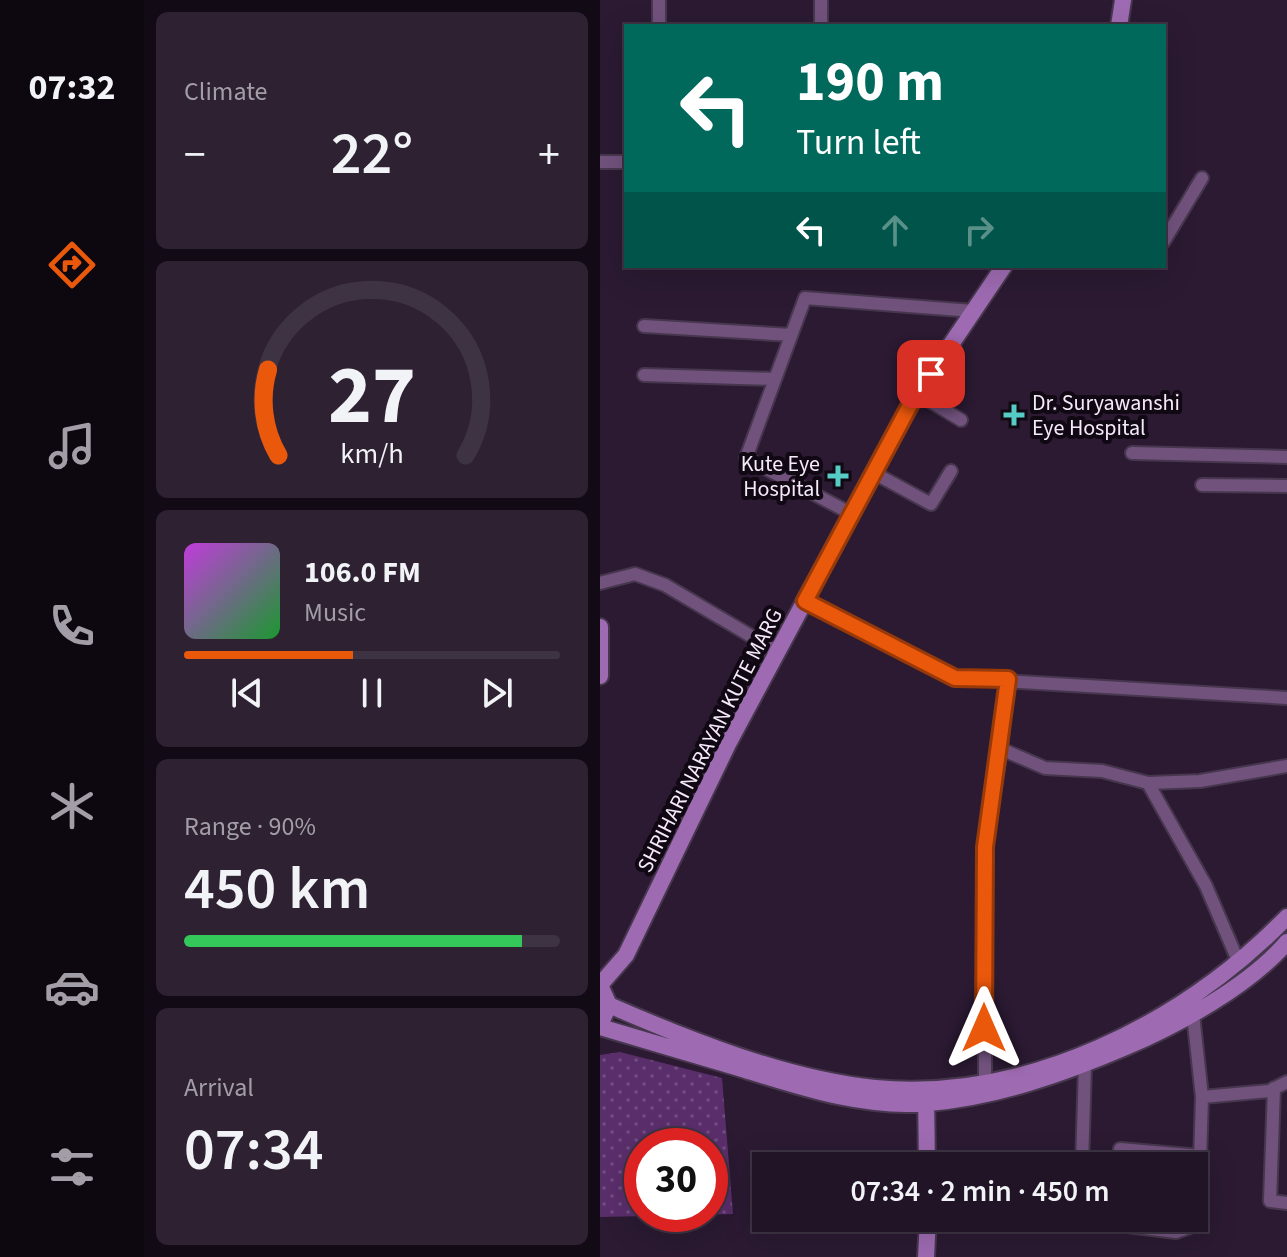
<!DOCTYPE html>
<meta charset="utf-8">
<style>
:root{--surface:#201426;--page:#2d2132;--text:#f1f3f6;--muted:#a29ea7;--line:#3d3343;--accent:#ea580c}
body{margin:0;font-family:"Source Sans 3",sans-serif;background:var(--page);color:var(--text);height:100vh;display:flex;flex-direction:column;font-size:30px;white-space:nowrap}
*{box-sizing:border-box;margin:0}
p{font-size:26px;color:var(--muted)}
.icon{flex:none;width:44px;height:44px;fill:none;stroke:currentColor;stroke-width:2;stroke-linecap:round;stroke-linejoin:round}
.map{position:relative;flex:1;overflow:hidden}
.details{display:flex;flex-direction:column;gap:12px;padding:12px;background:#120b15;width:456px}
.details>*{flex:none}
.hud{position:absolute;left:24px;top:24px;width:542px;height:244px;border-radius:0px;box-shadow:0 8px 32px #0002,0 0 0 2px var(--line);background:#00695c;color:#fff;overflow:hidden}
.speed{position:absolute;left:24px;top:1128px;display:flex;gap:16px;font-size:40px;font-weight:700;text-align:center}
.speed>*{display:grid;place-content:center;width:104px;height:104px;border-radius:50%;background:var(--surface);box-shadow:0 8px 32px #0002,0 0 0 2px var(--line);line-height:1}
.speed .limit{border:12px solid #d22;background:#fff;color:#111}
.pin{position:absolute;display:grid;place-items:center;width:68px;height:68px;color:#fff;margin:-34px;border-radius:16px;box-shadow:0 4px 12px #0006}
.me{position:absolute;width:88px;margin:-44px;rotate:0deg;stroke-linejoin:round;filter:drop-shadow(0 0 6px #0008)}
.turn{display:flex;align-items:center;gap:28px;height:168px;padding:0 40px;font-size:36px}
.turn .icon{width:104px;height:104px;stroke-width:2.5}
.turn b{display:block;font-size:56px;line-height:68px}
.lanes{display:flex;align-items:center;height:76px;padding:0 40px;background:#0003;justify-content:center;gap:40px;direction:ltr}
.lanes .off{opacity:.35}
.big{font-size:60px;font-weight:600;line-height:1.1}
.details .tile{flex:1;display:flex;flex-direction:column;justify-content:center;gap:12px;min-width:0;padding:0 28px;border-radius:12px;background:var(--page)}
.details .dial{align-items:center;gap:0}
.dial svg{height:208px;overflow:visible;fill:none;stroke:var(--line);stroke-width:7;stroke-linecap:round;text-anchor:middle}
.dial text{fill:var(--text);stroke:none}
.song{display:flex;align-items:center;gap:24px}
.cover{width:96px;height:96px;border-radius:12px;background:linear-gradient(135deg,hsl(290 70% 55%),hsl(130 70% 35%))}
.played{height:8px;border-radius:4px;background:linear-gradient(90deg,var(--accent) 45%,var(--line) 45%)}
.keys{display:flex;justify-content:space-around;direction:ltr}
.heat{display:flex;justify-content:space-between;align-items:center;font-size:44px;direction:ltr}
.charge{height:12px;border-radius:6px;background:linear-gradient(90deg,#34c759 90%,var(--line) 0)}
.trip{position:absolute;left:152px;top:1152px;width:456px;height:80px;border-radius:0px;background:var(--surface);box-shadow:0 8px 32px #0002,0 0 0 2px var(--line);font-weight:600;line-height:80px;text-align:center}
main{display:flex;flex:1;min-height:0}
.dock{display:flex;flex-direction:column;width:144px;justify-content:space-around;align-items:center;background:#0d080f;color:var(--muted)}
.dock .icon{width:56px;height:56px}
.dock .active{color:var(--accent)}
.dock b{font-size:36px;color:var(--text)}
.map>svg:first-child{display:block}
.grass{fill:url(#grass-dots);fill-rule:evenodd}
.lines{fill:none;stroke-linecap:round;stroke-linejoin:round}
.street-casing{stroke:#47374e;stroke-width:16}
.secondary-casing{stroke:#47374e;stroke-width:20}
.street{stroke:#71527d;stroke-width:12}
.secondary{stroke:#9e6bb2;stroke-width:16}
.route-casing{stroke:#983908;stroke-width:20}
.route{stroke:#ea580c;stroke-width:14}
.poi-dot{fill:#55cdc6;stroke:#100812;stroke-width:3}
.labels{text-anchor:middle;stroke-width:8;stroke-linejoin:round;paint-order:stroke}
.poi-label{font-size:22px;fill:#f5eafa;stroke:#100812;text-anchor:start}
.street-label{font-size:22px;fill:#f5eafa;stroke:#100812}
</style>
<main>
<nav class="dock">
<b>07:32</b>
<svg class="icon active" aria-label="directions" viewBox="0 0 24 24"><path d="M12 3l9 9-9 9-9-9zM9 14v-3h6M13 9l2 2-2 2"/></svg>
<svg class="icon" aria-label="music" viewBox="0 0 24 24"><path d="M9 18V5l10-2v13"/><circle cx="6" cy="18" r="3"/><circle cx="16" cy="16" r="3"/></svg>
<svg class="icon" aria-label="phone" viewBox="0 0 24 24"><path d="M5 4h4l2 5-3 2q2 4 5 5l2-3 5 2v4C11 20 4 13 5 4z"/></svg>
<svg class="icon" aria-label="climate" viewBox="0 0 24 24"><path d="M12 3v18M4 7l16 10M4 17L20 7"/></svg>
<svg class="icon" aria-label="car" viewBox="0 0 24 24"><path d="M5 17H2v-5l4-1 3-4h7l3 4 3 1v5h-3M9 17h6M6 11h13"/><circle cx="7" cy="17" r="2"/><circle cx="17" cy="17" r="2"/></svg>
<svg class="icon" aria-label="filters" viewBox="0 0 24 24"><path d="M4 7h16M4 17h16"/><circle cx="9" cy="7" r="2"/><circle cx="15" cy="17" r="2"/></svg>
</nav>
<section class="details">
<div class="tile"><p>Climate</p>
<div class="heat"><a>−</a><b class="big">22°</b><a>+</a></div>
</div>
<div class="tile dial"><svg viewBox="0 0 100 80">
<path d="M14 69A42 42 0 1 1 86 69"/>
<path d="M14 69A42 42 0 0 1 10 36" stroke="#ea580c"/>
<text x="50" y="56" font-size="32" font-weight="700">27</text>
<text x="50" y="72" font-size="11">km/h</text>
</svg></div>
<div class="tile">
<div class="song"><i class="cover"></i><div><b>106.0 FM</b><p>Music</p></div></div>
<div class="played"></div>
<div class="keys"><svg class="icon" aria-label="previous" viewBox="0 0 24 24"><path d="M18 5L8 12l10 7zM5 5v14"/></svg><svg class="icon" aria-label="pause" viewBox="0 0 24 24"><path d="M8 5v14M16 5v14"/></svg><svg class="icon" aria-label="next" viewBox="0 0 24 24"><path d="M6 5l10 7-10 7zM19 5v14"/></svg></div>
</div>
<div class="tile"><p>Range · 90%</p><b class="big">450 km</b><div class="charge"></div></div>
<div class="tile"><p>Arrival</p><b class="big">07:34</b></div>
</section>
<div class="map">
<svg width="687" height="1257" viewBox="0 0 687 1257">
<defs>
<pattern id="grass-dots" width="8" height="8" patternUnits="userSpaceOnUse" patternTransform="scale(2)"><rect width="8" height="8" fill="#5a2e6b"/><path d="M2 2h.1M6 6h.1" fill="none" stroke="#724c81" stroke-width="1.8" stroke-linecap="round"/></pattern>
</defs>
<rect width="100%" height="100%" fill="#2b1a32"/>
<!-- grass -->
<path class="grass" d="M20,1052L122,1078L133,1214L0,1217V1055ZM42,1146H110V1214H42Z"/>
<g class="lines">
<defs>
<path id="street" d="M59,0V26
M221,0V26
M0,162H26
M564,241L602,178
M44,326L191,335
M44,375L175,379
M318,394L361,420
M532,453L687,457
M274,473L331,504L351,471
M602,485L687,486
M252,514L146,458L205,298L373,311
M0,583L35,574L65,585L178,652
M205,601L355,678L687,698
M408,679L401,749L445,768L502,771L548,783L600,781L687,766
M548,783L606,886L639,963
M385,1088V847L401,749
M674,1088L670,1201L687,1203
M602,1097L669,1091L687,1082
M520,1149L600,1156
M482,1166L485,1065
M527,1226L576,1232L598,1224L602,1097L593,1014"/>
<path id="secondary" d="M519,26L523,0
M0,627V676
M9,1005C89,1040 187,1079 275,1088C427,1102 582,1024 687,917
M0,1025L9,1005L0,985L26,955L128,744L310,405L404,266
M0,1027C46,1041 93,1054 139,1068C200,1087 264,1109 329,1103C397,1097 463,1074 526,1047C578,1025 649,986 687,942
M326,1095L327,1166
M326,1257L328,1218"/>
</defs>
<!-- street casing -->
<use href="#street" class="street-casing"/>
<!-- secondary casing -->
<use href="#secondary" class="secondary-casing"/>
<!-- street -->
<use href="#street" class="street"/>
<!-- secondary -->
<use href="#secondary" class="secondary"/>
</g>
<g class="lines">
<defs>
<path id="route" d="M331,374L310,405L205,601L355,678L408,679L385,847L384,1028"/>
</defs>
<!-- route casing -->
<use href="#route" class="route-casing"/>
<!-- route -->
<use href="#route" class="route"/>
</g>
<!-- markers -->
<g class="poi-dot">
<path d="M410 403h8v8h8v8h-8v8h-8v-8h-8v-8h8z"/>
<path d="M234 464h8v8h8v8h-8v8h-8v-8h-8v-8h8z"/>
</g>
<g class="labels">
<!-- poi labels -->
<g class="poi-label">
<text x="432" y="410">Dr. Suryawanshi<tspan x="432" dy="25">Eye Hospital</tspan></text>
<text x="220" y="471" text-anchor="end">Kute Eye<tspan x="220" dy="25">Hospital</tspan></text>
</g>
<!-- street labels -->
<g class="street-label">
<text transform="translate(109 740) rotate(-63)" y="8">SHRIHARI NARAYAN KUTE MARG</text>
</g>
</g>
</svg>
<div class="speed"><div class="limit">30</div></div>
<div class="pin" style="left:331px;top:374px;background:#d93025"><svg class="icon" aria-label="arrive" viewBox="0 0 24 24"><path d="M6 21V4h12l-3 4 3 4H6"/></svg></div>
<svg class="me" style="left:384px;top:1028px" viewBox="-20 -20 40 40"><path d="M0-17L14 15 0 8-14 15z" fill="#ea580c" stroke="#fff" stroke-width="4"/></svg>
<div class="trip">07:34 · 2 min · 450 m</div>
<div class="hud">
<div class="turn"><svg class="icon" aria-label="left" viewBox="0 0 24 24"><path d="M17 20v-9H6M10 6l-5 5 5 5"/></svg><div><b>190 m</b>Turn left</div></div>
<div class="lanes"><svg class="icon" aria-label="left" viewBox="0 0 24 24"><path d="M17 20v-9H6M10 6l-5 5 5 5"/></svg><svg class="icon off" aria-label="ahead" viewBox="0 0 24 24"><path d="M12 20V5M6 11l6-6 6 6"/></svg><svg class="icon off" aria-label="right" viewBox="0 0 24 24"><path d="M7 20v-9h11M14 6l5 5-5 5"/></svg></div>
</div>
</div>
</main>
